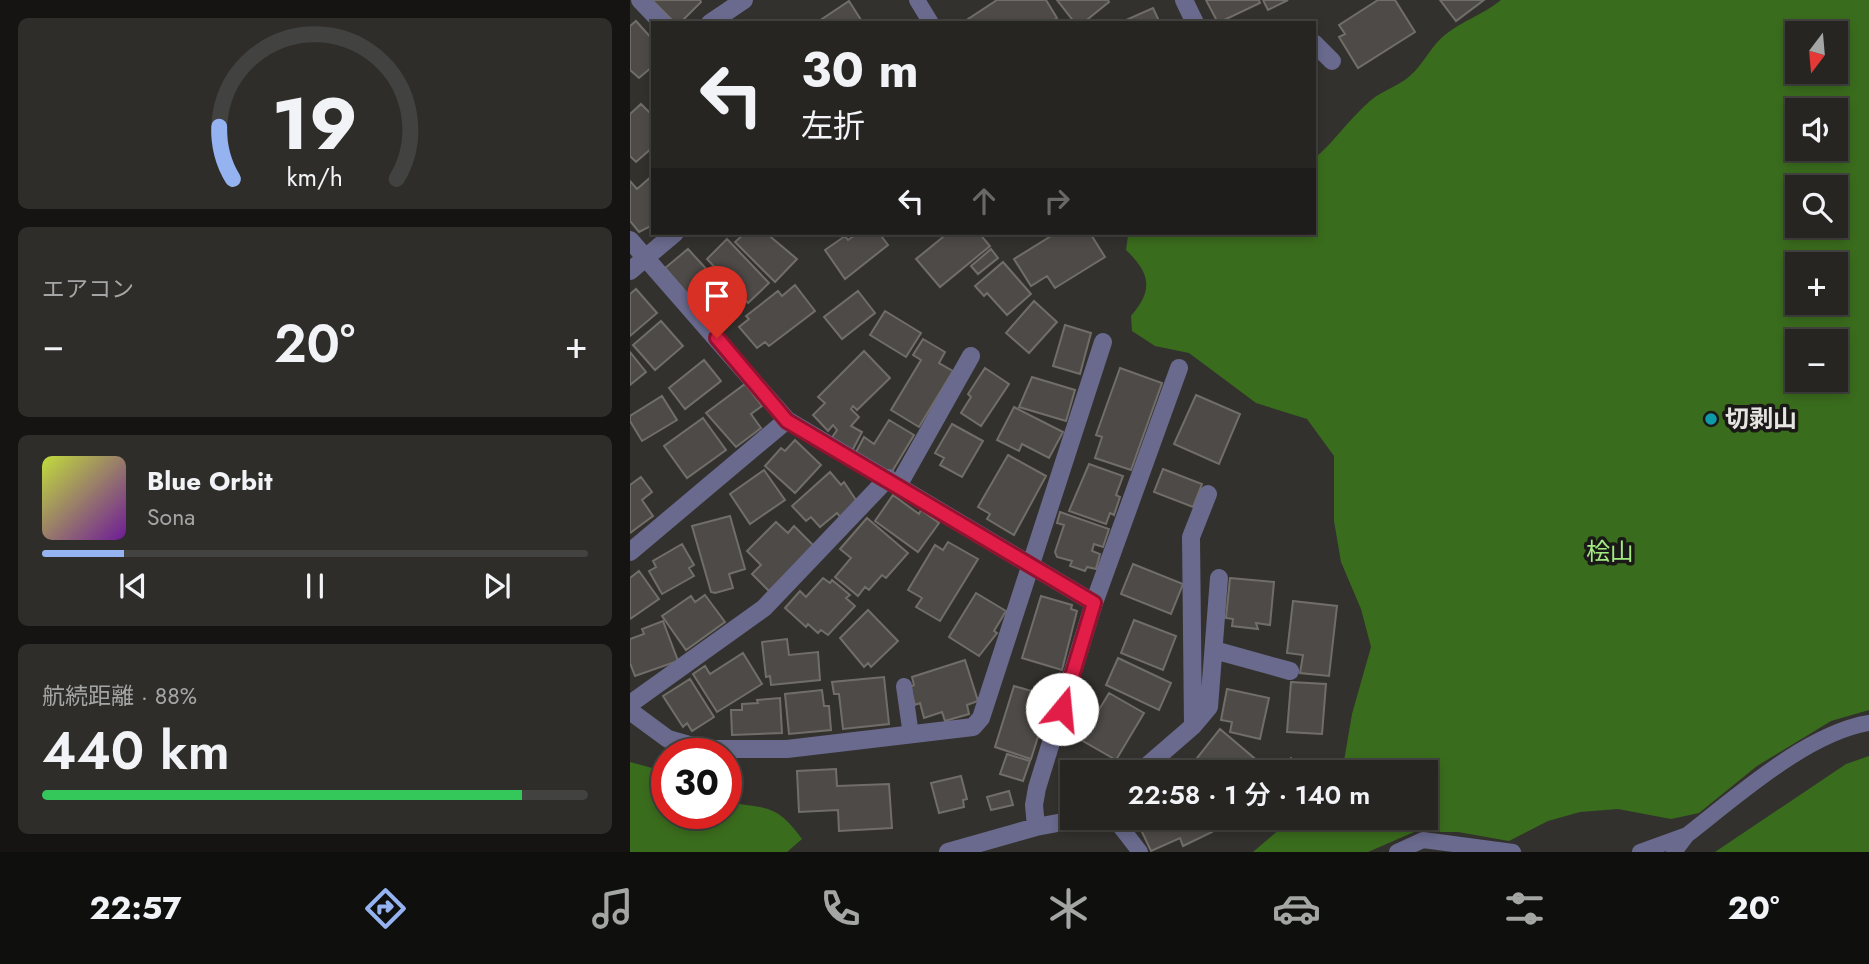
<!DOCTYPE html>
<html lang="ja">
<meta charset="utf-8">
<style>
:root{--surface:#262522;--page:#2e2d2a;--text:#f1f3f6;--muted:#a4a5a5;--line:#424240;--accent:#95b2f1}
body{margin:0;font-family:Jost,"Noto Sans JP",sans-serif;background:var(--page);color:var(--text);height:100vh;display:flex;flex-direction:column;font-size:26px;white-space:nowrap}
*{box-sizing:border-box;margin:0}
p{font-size:23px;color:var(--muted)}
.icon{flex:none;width:38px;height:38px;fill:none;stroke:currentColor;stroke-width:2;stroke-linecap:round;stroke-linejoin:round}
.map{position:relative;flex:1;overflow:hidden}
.drawer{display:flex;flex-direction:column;gap:18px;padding:18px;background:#151413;width:630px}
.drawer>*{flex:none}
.top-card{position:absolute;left:21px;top:21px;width:665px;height:214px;border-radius:0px;box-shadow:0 4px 10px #0003,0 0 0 2px var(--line);background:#262522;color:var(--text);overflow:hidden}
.needle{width:46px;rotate:196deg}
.fabs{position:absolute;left:1155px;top:21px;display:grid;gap:14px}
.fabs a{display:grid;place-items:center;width:63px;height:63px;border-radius:0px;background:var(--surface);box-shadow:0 4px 10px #0003,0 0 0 2px var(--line);font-size:35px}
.speed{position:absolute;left:21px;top:738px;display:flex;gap:14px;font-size:35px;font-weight:700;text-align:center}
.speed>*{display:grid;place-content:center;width:91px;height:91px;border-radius:50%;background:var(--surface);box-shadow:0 4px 10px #0003,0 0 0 2px var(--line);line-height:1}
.speed .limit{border:10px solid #d22;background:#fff;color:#111}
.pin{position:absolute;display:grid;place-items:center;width:60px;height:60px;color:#fff;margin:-72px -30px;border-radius:50% 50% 50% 0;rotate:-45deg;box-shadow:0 0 7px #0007}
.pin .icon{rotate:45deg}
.me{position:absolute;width:77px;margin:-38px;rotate:17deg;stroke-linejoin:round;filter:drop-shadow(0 0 5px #0008)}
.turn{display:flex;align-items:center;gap:24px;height:147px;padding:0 35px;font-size:32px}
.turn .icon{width:91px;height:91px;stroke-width:2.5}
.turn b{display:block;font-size:49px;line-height:60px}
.lanes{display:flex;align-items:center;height:66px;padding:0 35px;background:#0003;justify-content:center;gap:35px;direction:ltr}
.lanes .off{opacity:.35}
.big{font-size:52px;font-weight:600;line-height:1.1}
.drawer .card{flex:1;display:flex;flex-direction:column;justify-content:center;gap:10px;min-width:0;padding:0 24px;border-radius:10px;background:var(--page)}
.drawer .dial{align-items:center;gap:0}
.dial svg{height:182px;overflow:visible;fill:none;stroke:var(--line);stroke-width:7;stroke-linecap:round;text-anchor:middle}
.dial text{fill:var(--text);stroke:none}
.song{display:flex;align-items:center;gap:21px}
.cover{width:84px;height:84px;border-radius:10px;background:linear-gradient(135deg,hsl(70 70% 55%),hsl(280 70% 35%))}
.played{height:7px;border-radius:4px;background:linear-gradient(90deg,var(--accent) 15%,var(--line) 15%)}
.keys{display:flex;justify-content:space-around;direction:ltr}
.heat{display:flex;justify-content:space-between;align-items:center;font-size:38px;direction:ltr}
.charge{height:10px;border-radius:5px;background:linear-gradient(90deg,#34c759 88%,var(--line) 0)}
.trip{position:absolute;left:430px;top:760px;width:378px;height:70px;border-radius:0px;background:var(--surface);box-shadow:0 4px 10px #0003,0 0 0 2px var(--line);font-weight:600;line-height:70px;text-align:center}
.tabs{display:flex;height:112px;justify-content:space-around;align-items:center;background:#0f0f0e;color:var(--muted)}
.tabs .icon{width:49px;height:49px}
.tabs .on{color:var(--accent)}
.tabs b{font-size:32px;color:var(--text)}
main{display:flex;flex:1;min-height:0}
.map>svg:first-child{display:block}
.forest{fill:#3a6c1d;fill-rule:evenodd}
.building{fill:#4e4a47;stroke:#716e6a;stroke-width:2}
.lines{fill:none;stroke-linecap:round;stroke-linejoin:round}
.service{stroke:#6a6a8e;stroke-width:16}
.minor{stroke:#6a6a8e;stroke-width:18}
.route-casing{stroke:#92132f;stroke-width:18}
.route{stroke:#e11d48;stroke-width:12}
.culture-dot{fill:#0f9aa8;stroke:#1a1917;stroke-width:2.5}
.labels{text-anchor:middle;stroke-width:7;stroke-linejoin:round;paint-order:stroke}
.poi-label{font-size:24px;font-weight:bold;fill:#e6e5e2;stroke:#1a1917;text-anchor:start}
.park-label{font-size:24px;fill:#a4ea83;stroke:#1a1917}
</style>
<main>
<section class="drawer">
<div class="card dial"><svg viewBox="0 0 100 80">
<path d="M14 69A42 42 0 1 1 86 69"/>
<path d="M14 69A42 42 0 0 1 8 46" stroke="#95b2f1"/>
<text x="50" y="56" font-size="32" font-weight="700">19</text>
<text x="50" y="72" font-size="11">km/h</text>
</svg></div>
<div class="card"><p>エアコン</p>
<div class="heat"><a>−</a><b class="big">20°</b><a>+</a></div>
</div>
<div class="card">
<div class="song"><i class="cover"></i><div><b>Blue Orbit</b><p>Sona</p></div></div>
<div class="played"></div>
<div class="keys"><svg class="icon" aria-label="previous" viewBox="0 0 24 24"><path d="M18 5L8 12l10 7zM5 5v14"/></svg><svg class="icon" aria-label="pause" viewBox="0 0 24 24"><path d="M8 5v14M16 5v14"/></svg><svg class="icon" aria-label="next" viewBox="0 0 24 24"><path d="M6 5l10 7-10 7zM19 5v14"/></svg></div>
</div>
<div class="card"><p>航続距離 · 88%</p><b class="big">440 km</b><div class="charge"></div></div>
</section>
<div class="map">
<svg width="1239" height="852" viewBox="0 0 1239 852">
<rect width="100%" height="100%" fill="#33312d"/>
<!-- forest -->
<path class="forest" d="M871,0H1239V710L1201,721L1127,766L1069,813L1041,819L988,809L950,812L918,821L879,841L828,832H784L738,852H623L664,817H796V772H709L713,767L722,714L741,647L731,609L711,562L704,521V456L677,419L626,403L559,353L525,346L502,331L501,316C524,289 520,273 496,250L498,236L507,233H684V159C705,141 719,119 740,101C754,89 773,85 785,71C796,59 803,44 816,34C832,21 854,14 871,0ZM1167,33H1206V72H1167ZM1167,110H1206V149H1167ZM1167,187H1206V226H1167ZM1167,264H1206V303H1167ZM1167,341H1206V380H1167Z
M1239,756V852H1085L1216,764Z
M0,762L37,772V814H96V802C137,809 146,803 172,839L157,852H0Z"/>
<!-- building -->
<path class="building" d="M22,0H70L71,2L50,23H45Z
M367,0H416L427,18L420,23H332Z
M427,0H478L479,2L453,23H445Z
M576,0H629L630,3L588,23Z
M633,0H658L638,10Z
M748,0H765L785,32L728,68L709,37L715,34L709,25Z
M810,0H854L826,21Z
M219,1L233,23H186Z
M523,8L530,23H497L496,20Z
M6,21L23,40V66L9,78L0,70V26Z
M11,104L23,116V147L6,162L0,156V114Z
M23,175V225L9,232L0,221V181L7,189Z
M115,233H136L167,259L145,282L105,242Z
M228,233H249L258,245L215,279L195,250L215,236L218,240Z
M318,233H349L360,246L310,287L286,259Z
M426,233H460L475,257L425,288L417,276L401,286L384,259Z
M97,239L139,283L118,303L77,259Z
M58,249L101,296L77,317L35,268Z
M361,249L368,258L348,274L341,266Z
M373,262L401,294L377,315L357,293L354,296L345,286Z
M165,285L185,311L139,346L135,342L127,348L109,327L119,319L116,316L148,291L152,296Z
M6,289L27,313L0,336V294Z
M228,291L245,313L212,339L194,317Z
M404,301L427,322L399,353L376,333Z
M255,311L291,333L276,357L240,335Z
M31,321L53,346L25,370L3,345Z
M435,325L461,333L450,374L423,366Z
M293,339L315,352L309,363L323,371L289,427L261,410L291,360L283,355Z
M234,351L260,378L227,410L223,406L221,409L229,417L221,426L232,432L222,451L201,439L207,430L203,425L198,431L183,415L195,403L188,397Z
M0,352L16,372L0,385Z
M74,360L91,381L55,409L39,388Z
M355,368L379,384L351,426L331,413L341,397L338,394Z
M490,368L532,383L501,470L465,458L472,437L466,435Z
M402,377L445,390L436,421L389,407Z
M115,384L132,406L121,414L131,428L106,447L76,413Z
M566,395L610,414L589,464L544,444Z
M32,396L47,420L12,441L0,421V416Z
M384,407L433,432L419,458L392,444L389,451L367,440Z
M73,418L96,450L57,478L34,446Z
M259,420L284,435L260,475L225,454L234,437L244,444Z
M322,424L353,441L332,477L310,465L314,458L305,453Z
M165,440L191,465L165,493L135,466L151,448L155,451Z
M378,455L416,476L384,535L357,519L360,514L348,507Z
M459,464L493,476L486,495L490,497L484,515L480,513L476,524L439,511Z
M533,469L572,484L563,507L524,492Z
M134,470L155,500L120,524L100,494Z
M200,472L211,485L214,482L228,503L211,518L207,513L190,527L181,517L176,521L162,506Z
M11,477L22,492L12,500L23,516L0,533V485Z
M263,495L289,514L291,510L309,523L288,552L245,521Z
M430,512L479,529L473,547L464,544L462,551L470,554L466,569L457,567L455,571L440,566L442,561L427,557L425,552L434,525L427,523Z
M100,516L115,569L99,574L103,588L85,593L81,592L62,526Z
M237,518L278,553L256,578L252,575L239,590L235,587L228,596L205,577L221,558L210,549Z
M146,522L158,533L164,526L184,546L139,591L122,574L131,565L117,551Z
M318,542L348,559L310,621L286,607L292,598L278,590L305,545L313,550Z
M52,544L64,565L59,568L64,576L32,594L19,571L26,567L23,561Z
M503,564L553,584L541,614L491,594Z
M9,571L29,599L0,619V578Z
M193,578L200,583L202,580L220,595L216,598L225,606L198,635L191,630L188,633L178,624L176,627L155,608L170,591L176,597Z
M600,578L644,582L640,625L626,623L628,629L602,626L603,619L596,618Z
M346,593L376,611L364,631L367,633L349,656L319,637Z
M75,595L95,622L56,650L32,616L61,596L65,602Z
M411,596L442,605L441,609L447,611L432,670L392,658Z
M663,601L707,606L699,676L670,673L673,655L657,653Z
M238,610L268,641L241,667L238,663L234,667L210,638Z
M504,620L546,636L533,670L491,653Z
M33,621L48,661L5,676L0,663V639L14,634L12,629Z
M157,639L159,655L188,652L190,680L141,685L140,676L136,677L132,642Z
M113,653L132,684L87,712L63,674L75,666L80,674Z
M488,658L541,683L529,710L476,685Z
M335,660L348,701L337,705L339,714L315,721L312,712L294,718L290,703L285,705L280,687L284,685L282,677Z
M254,677L259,724L213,729L209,694H204L202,682Z
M60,679L84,717L62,731L57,723L53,727L33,696Z
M661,682L696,684L692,734L657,732Z
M384,686L412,694L410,699L419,702L401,759L365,747Z
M597,689L639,698L630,739L600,732L602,722L591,720Z
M192,690L194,706H199L201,730L159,734L155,694Z
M479,693L514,713L486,760L451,740Z
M150,698L152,733L102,735L101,710H112V704L128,703L127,700Z
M590,729L630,763L623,772H556Z
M377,754L400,761L393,781L370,774Z
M661,758L669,772H637Z
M206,769L207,786L259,784L262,828L209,831L208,810L169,812L167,771Z
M331,776L337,799L333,800L334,807L309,813L301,783Z
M379,791L383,805L361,810L357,797Z
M505,817H575L582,832L553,846L550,838L521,851Z"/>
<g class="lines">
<!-- service -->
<path class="service" d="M287,0L301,23
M274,686L281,735
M483,817L510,852
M1057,835C1106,797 1177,733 1239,723
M767,852L793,840L883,852
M1010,852L1057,835L1044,852"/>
<!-- minor -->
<path class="minor" d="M10,0L32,23
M554,0L565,23
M80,23L114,0
M684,43L702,61
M0,240L157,420L464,603
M0,271L45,233
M269,484L341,356
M0,552L157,420
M584,650L660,671
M0,704L134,608L258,478
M0,711L38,739L73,749H157L343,727L351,718L473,342
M563,726L561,537L578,494
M510,772L563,726L579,707L589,578
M460,817L406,827L404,805L407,788L464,603L549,368
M318,852L406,827"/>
</g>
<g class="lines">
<defs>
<path id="route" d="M87,338L157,421L464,603L432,709"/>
</defs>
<!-- route casing -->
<use href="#route" class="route-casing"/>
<!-- route -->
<use href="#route" class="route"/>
</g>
<!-- markers -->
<circle class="culture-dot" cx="1081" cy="419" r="7"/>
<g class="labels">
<!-- poi labels -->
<g class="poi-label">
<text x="1095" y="427">切剥山</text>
</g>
<!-- park labels -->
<g class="park-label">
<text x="980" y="560">桧山</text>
</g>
</g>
</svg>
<div class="fabs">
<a><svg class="needle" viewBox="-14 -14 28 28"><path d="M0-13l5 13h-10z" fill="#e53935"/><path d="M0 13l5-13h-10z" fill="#a4a5a5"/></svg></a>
<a><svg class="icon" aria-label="sound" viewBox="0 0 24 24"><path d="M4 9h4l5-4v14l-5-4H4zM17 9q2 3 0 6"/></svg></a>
<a><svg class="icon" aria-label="search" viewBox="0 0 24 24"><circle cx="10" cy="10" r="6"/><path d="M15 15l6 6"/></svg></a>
<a>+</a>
<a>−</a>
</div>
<div class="speed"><div class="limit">30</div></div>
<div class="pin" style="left:87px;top:338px;background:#d93025"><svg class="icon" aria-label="arrive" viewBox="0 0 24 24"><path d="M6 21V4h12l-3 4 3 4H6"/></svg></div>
<svg class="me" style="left:432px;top:709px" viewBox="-20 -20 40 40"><circle r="19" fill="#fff"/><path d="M0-13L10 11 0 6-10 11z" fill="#e11d48"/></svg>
<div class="trip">22:58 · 1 分 · 140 m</div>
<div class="top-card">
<div class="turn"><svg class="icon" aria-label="left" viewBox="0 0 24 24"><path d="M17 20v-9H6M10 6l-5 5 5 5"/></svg><div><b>30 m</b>左折</div></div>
<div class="lanes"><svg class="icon" aria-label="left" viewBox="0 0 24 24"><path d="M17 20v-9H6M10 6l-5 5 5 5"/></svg><svg class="icon off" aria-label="ahead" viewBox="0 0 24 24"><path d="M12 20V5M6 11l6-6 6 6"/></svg><svg class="icon off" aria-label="right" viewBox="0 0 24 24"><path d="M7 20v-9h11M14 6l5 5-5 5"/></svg></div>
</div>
</div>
</main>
<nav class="tabs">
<b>22:57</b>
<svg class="icon on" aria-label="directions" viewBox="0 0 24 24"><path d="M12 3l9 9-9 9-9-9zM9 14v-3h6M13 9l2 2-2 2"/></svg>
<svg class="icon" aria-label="music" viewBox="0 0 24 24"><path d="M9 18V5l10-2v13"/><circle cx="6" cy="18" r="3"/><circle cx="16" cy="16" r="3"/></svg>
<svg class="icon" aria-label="phone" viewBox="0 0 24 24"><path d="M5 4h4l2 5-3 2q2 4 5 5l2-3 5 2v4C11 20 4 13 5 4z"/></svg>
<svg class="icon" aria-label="climate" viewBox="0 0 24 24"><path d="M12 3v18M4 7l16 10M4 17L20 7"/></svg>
<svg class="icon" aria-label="car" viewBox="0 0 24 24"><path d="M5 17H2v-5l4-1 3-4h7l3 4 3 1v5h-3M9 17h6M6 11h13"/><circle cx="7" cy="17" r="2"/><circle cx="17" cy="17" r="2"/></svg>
<svg class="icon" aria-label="filters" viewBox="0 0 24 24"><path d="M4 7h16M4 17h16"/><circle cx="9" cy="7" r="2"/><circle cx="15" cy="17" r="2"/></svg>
<b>20°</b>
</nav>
